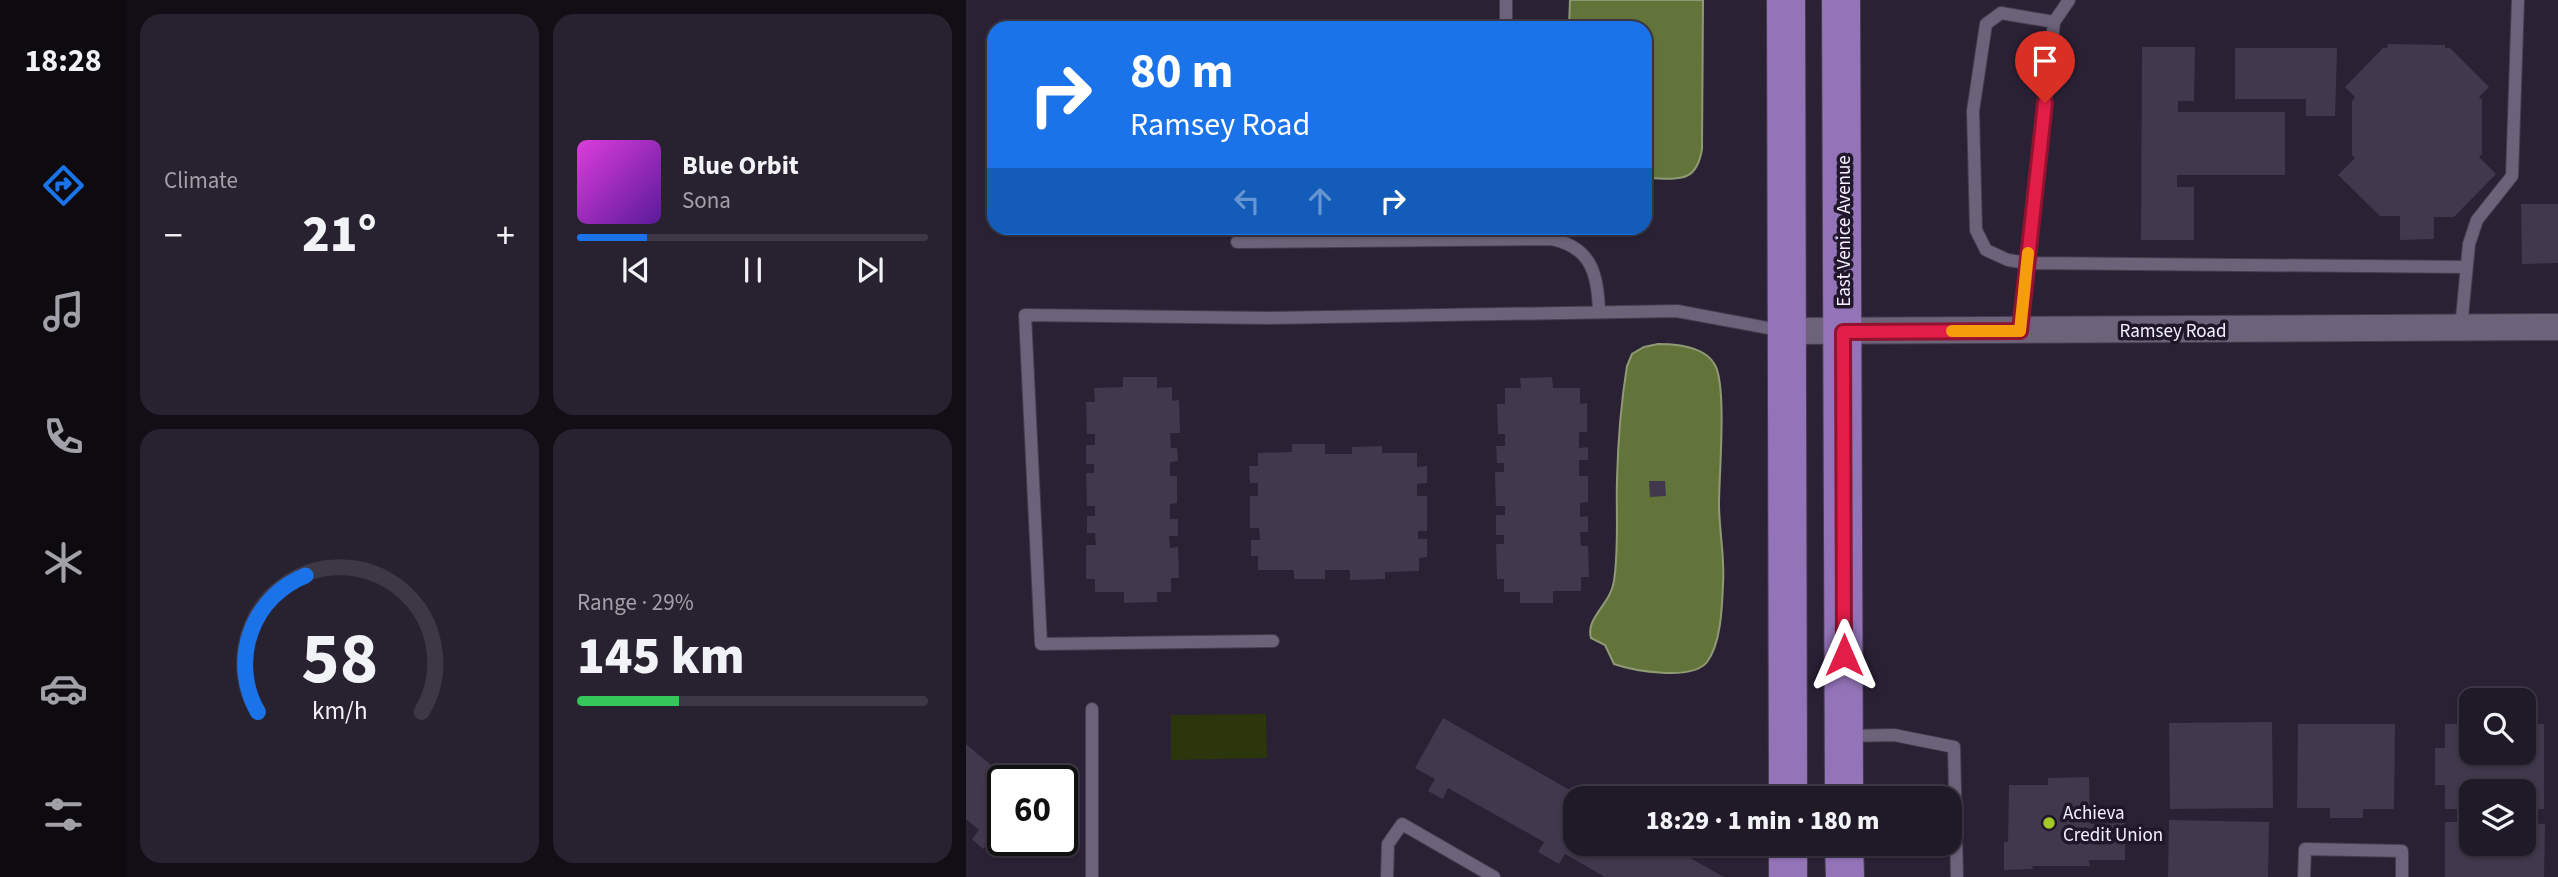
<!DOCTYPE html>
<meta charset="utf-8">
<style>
:root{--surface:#201928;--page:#282230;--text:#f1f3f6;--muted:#a2a0a8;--line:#3d3845;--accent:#1a73e8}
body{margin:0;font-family:"Source Sans 3",sans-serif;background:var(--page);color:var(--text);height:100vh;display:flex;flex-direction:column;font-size:26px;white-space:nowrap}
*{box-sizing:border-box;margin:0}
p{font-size:23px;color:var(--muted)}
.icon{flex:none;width:38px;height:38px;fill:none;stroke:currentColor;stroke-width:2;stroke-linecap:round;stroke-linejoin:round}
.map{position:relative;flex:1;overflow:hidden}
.sheet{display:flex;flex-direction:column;gap:14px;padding:14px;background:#120e16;width:840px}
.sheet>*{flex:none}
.banner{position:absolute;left:21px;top:21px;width:665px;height:214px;border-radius:21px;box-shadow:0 2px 5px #0004,0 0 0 2px var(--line);background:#1a73e8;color:#fff;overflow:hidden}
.controls{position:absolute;left:1493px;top:688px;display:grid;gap:14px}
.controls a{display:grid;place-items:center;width:77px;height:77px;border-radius:14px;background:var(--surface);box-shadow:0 2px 5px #0004,0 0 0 2px var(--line);font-size:35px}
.speed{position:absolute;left:21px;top:765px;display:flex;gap:14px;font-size:35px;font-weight:700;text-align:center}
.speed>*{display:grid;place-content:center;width:91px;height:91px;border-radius:50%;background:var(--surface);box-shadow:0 2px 5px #0004,0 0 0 2px var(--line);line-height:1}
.speed .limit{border:4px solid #111;border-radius:10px;background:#fff;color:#111}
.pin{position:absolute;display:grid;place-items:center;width:60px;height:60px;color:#fff;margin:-72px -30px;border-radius:50% 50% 50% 0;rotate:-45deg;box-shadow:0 0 7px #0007}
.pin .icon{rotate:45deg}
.me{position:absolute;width:77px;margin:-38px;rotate:0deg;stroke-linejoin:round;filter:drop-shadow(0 0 5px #0008)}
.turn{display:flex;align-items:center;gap:24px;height:147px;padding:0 28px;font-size:32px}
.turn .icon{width:91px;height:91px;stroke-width:2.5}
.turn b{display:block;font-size:49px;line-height:60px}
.lanes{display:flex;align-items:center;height:66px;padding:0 28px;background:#0003;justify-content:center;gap:35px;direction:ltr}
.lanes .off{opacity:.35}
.big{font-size:52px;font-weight:800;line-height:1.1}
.sheet .tile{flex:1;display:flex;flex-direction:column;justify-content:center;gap:10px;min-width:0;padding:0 24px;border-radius:21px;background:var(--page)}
.sheet .dial{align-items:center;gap:0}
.dial svg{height:182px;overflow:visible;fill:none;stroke:var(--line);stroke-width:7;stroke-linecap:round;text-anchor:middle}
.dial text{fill:var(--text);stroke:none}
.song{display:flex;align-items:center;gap:21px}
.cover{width:84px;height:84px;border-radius:10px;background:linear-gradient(135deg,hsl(300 70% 55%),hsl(270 70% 35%))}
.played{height:7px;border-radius:4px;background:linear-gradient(90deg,var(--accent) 20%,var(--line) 20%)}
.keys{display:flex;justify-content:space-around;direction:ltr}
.heat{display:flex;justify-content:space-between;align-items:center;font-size:38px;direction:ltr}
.charge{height:10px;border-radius:5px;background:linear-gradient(90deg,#34c759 29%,var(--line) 0)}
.sheet .tiles{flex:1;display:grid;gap:14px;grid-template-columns:repeat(2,1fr)}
.trip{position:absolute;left:597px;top:786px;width:399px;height:70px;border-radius:21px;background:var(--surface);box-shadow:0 2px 5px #0004,0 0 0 2px var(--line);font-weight:800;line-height:70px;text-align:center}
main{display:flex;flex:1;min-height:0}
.tabs{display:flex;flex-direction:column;width:126px;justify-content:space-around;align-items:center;background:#0d0a10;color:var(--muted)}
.tabs .icon{width:49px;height:49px}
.tabs .on{color:var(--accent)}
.tabs b{font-size:32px;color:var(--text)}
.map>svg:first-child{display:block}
.green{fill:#2b360c}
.water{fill:#63743a;stroke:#8f9974;stroke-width:2}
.building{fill:#41384d}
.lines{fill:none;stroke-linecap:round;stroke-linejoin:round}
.lane-casing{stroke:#453d4e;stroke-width:14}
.street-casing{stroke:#453d4e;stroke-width:28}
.primary-casing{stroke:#453d4e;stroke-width:40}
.lane{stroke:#6c6279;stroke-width:12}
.street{stroke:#6c6279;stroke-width:26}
.primary{stroke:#9474b9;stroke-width:38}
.route-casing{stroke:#92132f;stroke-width:18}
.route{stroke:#e11d48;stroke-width:12}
.slow{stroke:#f59e0b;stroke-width:12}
.poi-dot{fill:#a2c928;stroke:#20182a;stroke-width:2.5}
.labels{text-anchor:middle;stroke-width:7;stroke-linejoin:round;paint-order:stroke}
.street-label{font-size:19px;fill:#f5f0fd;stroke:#20182a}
.poi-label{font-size:19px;fill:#f5f0fd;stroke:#20182a;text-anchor:start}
</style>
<main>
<nav class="tabs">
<b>18:28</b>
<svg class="icon on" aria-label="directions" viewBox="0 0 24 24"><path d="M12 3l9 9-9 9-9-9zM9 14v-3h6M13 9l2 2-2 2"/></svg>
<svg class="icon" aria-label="music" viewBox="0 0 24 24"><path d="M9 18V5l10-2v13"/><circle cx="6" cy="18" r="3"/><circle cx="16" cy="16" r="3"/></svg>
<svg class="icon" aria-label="phone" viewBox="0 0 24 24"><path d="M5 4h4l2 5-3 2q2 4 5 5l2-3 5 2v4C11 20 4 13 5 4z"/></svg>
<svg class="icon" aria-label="climate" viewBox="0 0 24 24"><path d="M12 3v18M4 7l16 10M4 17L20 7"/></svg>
<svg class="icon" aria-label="car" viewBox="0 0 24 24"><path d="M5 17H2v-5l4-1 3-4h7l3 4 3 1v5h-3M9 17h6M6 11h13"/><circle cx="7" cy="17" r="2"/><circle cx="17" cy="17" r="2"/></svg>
<svg class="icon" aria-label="filters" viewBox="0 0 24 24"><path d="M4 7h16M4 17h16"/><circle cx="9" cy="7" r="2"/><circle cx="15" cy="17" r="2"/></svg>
</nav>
<section class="sheet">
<div class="tiles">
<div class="tile"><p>Climate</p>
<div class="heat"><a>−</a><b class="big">21°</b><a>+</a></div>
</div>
<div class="tile">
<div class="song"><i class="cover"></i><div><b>Blue Orbit</b><p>Sona</p></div></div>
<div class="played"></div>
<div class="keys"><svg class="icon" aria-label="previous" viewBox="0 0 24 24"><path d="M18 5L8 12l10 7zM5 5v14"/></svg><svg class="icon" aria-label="pause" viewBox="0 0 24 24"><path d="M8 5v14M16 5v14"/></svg><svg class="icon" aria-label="next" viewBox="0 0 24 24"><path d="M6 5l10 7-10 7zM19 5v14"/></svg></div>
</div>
<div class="tile dial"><svg viewBox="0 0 100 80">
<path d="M14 69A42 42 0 1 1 86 69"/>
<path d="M14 69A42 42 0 0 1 35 9" stroke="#1a73e8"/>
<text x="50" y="56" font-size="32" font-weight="700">58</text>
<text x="50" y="72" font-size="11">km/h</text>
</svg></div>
<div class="tile"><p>Range · 29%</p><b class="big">145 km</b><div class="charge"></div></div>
</div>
</section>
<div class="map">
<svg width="1592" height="877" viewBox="0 0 1592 877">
<rect width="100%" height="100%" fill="#2a2135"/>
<!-- green -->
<path class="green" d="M300,714L301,758L205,760V715Z"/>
<!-- water -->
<path class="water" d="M604,0H737L736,149C730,186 710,178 679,178V28H603Z
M692,344C710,344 739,346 749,365C761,387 753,474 753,504C753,530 759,558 757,584C756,608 755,643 741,662C726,681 668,671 648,664L639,645L625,638C619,618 645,604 648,581C653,547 650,513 651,479C652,442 655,403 661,366L666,354L678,347Z"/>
<!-- building -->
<path class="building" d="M1422,44L1479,45V48H1484L1523,87L1513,97L1516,100V154L1513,157L1530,174L1488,217H1468V239L1434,240V216H1414L1372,175L1389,158L1386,155V101L1389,97L1379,87L1417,48H1421Z
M1176,47H1229L1228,101H1212V112H1319V175H1211V187H1228V240H1175Z
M1269,48H1371L1369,116H1340V99H1269Z
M1555,204H1592V263L1556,264Z
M157,377H191V388L206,387V401L213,400L214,433H204L205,448H211L212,461L204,462V476H211V503L204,504V519H212V536H203L204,548L212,547L213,578H205V592H191V602L158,603V592H129V579H120V545H130L129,533H121V516H129V506H121L120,473H128V464H120V445H129V434H121L120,402H129L128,388L157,387Z
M586,377L587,388H614V404L621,403V432H613V448L622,447V460H613V476H622V502L614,503V517L622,516V532H614L615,546H622L623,577H615V591H587V603H554V592H538V579H531L530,544H538V535H530V515H539V506H530L529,472H538V463H531L530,446H539V434H532L531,404H539V388H555L554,378Z
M326,444H359V454H386V447L416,446V453H451V467L461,466V483L451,484V496H461V531H452V539H461V557L453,558V571L419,572V579L384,580V570H359V579H328V570H292V556H285V540H294L293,528H284V496H292V483H284L283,466H292V453L326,452Z
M683,481H699L700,496L684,497Z
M477,718L618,798H609V844H699L758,877H639L599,854L593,864L572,852L578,842L482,788L477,799L462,791L469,779L449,768Z
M1306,722L1307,808L1204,809L1203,723Z
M1332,724H1429L1428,809H1397V818H1364V808H1331Z
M1479,724H1505V752H1558V724H1578V809H1558V791H1505V809H1479V785H1469V748H1479Z
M0,744L43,780H37V840H54L42,854L25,840L17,849L6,839L13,830L0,819Z
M1123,777L1124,824L1159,823V860H1123L1124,866H1066L1067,869L1038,870V842H1042L1043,785H1082V778Z
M1203,820L1303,822L1302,877H1202Z
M1479,822H1505V844H1558V823L1579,824L1578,877H1479Z"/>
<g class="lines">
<defs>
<path id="lane" d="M540,0V28
M1088,22L1035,13L1020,24L1007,111L1010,230L1020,250L1042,260L1061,263L1500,267
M271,242L585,239C626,247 632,275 633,312
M1495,328L1503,244L1511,220L1546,176L1552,0
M1054,331L1088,22L1103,0
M307,641L75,644L59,315L304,318L711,311L818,331
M126,709V877
M881,736L928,735L988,747L991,877
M421,877L422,844L436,824L528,877
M1338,877L1339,849L1436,851V877"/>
<path id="street" d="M822,331L1592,327"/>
<path id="primary" d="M820,0L822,798
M875,0L878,798
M878,844L879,877
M822,877V844"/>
</defs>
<!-- lane casing -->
<use href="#lane" class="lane-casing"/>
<!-- street casing -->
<use href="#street" class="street-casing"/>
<!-- primary casing -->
<use href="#primary" class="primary-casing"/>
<!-- lane -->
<use href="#lane" class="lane"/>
<!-- street -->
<use href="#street" class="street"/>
<!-- primary -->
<use href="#primary" class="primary"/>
</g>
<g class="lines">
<defs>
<path id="route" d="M878,655L877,332L1054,331L1079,103"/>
</defs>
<!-- route casing -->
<use href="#route" class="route-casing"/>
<!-- route -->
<use href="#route" class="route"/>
<!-- slow -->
<path class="slow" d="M986,331H1054L1062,253"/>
</g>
<!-- markers -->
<circle class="poi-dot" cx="1083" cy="823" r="7"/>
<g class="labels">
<!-- street labels -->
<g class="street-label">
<text transform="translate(877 231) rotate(-90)" y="7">East Venice Avenue</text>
<text x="1207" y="337">Ramsey Road</text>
</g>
<!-- poi labels -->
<g class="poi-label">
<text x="1097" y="819">Achieva<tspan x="1097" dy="22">Credit Union</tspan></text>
</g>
</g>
</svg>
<div class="controls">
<a><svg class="icon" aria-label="search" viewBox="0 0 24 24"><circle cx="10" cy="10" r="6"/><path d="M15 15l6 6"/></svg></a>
<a><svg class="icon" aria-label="layers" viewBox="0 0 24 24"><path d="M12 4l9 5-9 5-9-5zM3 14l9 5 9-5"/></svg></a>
</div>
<div class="speed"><div class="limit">60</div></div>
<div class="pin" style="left:1079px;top:103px;background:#d93025"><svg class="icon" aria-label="arrive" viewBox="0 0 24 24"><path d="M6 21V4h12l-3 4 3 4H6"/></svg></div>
<svg class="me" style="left:878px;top:655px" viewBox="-20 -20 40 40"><path d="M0-17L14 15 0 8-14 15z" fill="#e11d48" stroke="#fff" stroke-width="4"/></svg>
<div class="trip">18:29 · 1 min · 180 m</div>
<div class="banner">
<div class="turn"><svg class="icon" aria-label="right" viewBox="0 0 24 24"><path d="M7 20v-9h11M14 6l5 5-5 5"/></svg><div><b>80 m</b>Ramsey Road</div></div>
<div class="lanes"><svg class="icon off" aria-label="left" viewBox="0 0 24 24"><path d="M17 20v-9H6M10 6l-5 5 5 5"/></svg><svg class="icon off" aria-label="ahead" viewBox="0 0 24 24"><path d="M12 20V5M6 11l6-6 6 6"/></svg><svg class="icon" aria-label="right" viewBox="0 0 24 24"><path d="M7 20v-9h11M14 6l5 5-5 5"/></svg></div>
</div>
</div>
</main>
